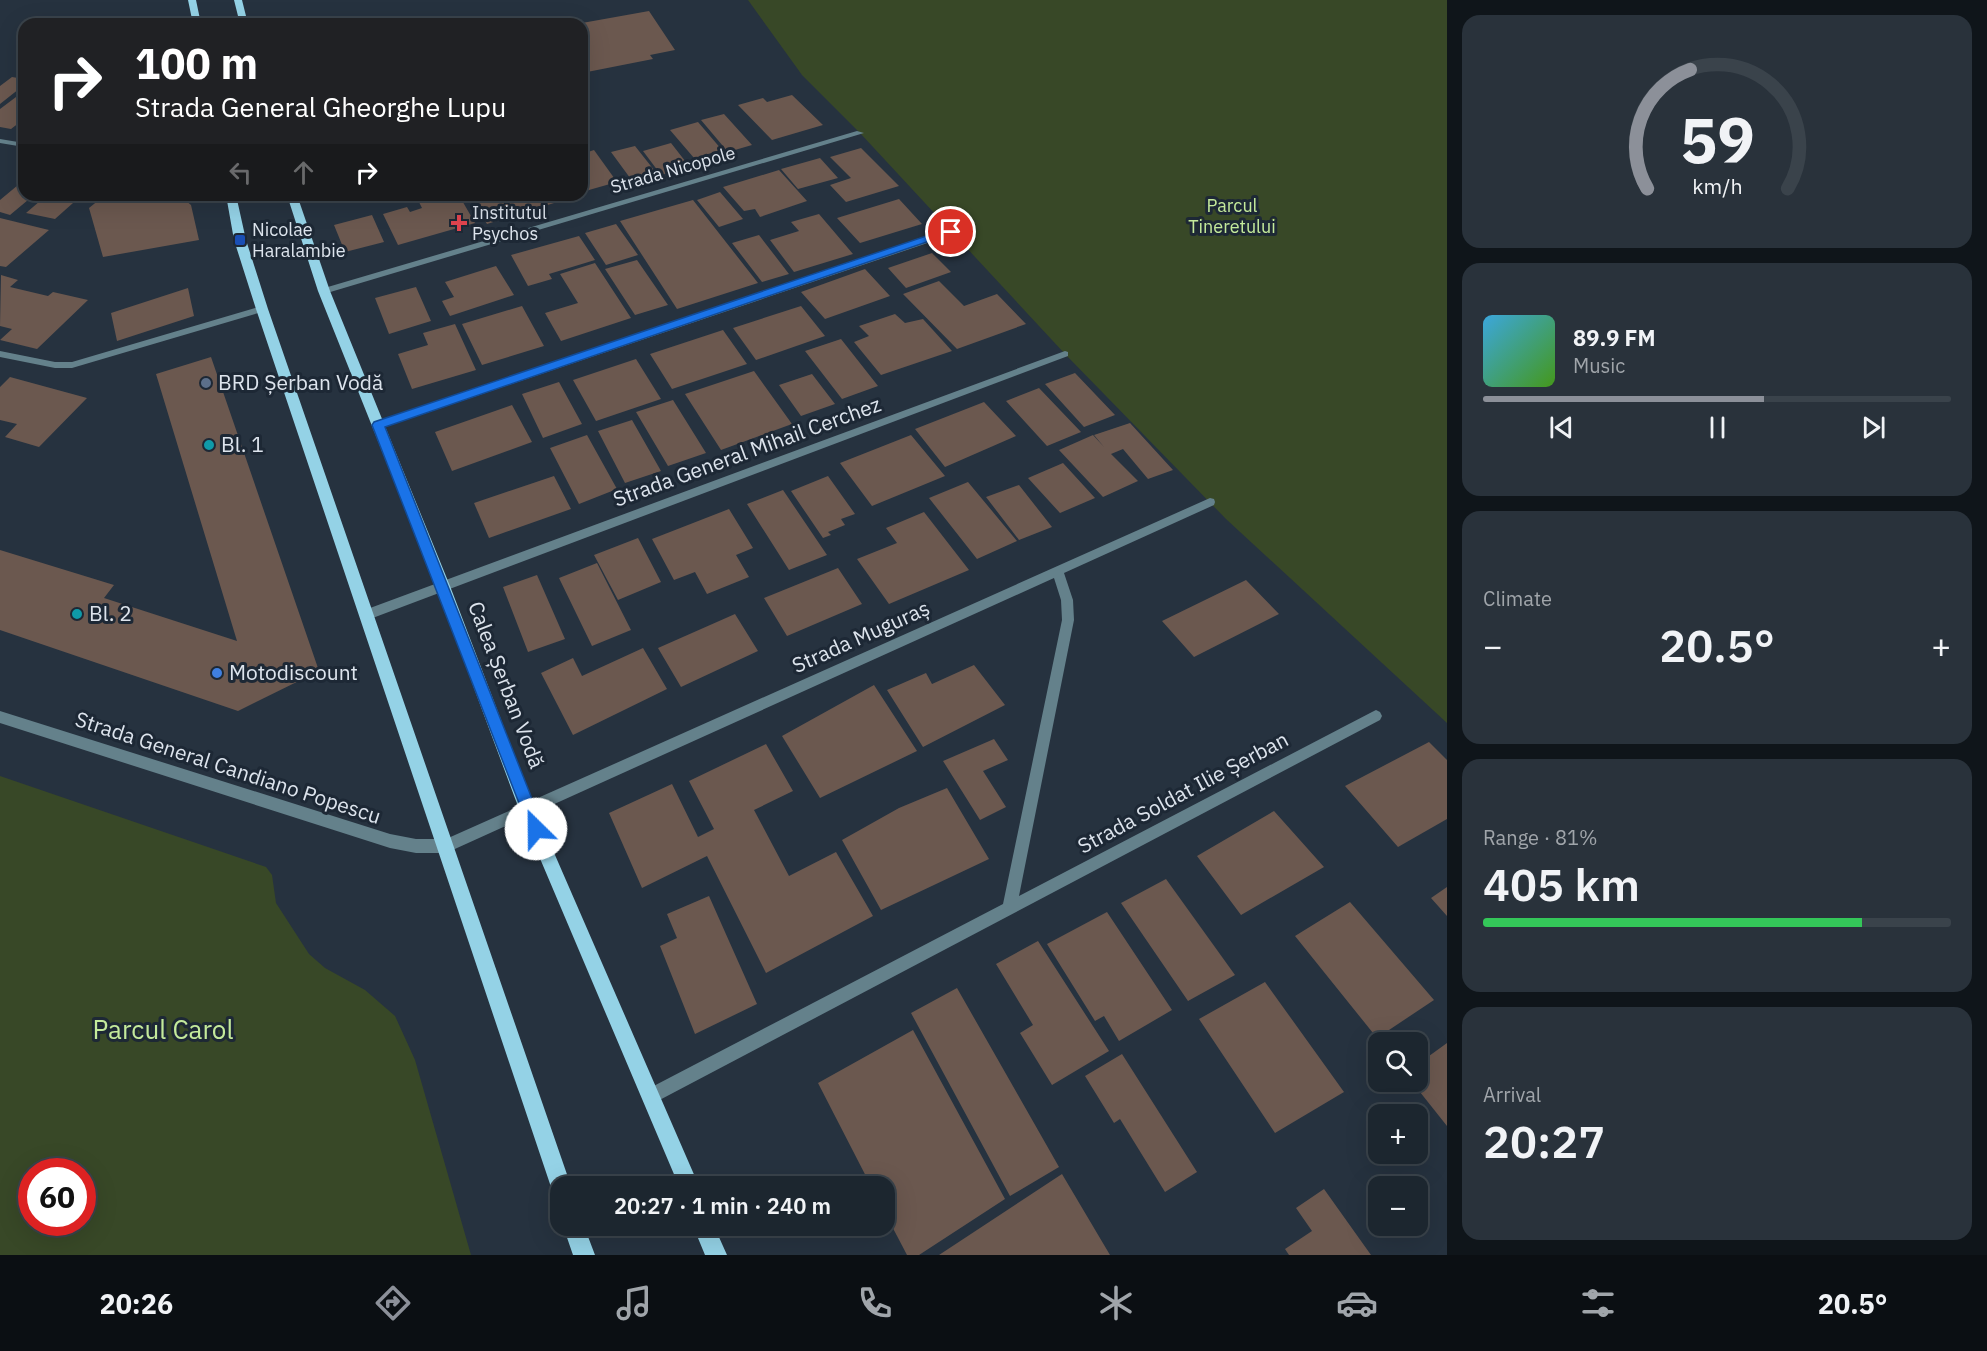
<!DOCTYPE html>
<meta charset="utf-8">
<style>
:root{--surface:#1c262f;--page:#29323b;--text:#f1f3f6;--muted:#a0a5aa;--line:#3a434b;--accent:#8c9099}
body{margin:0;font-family:"IBM Plex Sans",sans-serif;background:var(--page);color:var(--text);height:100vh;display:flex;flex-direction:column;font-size:22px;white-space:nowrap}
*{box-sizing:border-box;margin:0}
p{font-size:20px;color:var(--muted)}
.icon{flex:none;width:33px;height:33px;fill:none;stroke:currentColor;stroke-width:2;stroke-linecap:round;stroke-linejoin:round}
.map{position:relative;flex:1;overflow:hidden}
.sheet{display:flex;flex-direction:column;gap:15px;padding:15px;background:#0f151a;width:540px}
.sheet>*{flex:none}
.guide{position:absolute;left:18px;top:18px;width:570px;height:183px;border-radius:18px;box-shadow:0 6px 24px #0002,0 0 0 2px var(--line);background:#202124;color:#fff;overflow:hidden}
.tools{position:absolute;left:1368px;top:1032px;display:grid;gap:12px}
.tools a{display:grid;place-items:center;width:60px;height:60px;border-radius:12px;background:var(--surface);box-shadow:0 6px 24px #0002,0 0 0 2px var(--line);font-size:30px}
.speed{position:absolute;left:18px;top:1158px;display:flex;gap:12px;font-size:30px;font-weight:700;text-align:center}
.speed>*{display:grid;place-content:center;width:78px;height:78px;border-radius:50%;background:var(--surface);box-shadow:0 6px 24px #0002,0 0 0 2px var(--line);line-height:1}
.speed .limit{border:9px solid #d22;background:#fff;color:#111}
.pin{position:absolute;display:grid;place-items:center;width:51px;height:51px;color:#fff;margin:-26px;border:3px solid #fff;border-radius:50%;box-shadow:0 2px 6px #0007}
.me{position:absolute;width:66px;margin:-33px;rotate:337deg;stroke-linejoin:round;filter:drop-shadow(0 0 4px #0008)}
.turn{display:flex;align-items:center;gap:21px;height:126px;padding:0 18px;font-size:27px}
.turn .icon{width:78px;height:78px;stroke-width:2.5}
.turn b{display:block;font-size:42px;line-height:51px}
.lanes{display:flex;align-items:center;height:57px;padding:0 18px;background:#0003;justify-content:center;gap:30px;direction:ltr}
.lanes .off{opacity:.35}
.big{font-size:45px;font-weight:600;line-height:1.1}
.sheet .card{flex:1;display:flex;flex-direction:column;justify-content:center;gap:9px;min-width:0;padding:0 21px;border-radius:18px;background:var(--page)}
.sheet .dial{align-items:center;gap:0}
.dial svg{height:156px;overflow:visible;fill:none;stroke:var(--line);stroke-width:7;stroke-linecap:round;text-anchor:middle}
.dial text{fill:var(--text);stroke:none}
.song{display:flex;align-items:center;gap:18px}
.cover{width:72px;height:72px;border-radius:9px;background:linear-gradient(135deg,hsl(200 70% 55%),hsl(100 70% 35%))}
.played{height:6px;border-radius:3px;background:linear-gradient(90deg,var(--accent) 60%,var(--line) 60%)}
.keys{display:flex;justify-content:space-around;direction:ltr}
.heat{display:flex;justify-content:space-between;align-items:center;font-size:33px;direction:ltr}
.charge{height:9px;border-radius:4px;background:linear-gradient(90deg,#34c759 81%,var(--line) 0)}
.trip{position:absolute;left:550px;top:1176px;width:345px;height:60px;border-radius:18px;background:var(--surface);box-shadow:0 6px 24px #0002,0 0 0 2px var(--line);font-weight:600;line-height:60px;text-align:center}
.tab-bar{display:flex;height:96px;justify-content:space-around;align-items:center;background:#0b0f13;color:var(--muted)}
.tab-bar .icon{width:42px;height:42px}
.tab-bar .selected{color:var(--accent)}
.tab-bar b{font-size:27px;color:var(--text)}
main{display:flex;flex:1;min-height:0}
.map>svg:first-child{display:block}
.green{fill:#384827;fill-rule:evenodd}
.building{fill:#6b584f}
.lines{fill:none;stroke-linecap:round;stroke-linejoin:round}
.minor{fill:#64818b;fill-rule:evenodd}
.primary{fill:#94d2e6;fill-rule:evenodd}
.route{fill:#1a73e8;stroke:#114b97;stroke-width:1.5}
.health-dot{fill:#e0444e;stroke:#1d2835;stroke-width:2}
.transit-dot{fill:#1a4fb4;stroke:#1d2835;stroke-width:2}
.service-dot{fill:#5c6f8a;stroke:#1d2835;stroke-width:2}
.culture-dot{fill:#0f9aa8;stroke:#1d2835;stroke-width:2}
.shop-dot{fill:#3f7fe0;stroke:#1d2835;stroke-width:2}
.labels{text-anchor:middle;stroke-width:6;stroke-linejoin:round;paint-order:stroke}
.far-street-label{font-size:18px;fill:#dde4ed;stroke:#1d2835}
.far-park-label{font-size:18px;fill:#c4ea9b;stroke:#1d2835}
.far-poi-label{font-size:18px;fill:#dde4ed;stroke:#1d2835;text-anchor:start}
.poi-label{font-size:21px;fill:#dde4ed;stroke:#1d2835;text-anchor:start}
.street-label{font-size:21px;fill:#dde4ed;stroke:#1d2835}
.near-park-label{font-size:26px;fill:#c4ea9b;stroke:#1d2835}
</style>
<main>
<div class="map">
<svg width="1447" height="1255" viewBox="0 0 1447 1255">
<rect width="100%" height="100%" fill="#26323f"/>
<!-- green -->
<path class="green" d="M748,0H1447V723L1226,519L1065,354L860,133L802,75Z
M0,776L266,867L272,875L276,903L309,954L325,968L365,990L395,1016L415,1060L471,1255H0ZM32,1172H82V1222H32Z"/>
<!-- building -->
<path class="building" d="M649,11L675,50L650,55L653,59L582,73V23Z
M12,77L24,79V85L0,104V86Z
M24,91V119L11,129L0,127V109Z
M792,95L823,125L772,140L738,105L763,98L767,102Z
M724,114L752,145L728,152L701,120Z
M698,122L722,150L694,158L670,130Z
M671,143L689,166L661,175L643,151Z
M635,146L658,175L633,182L611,152Z
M861,148L899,186L846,202L830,185L851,178L830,157Z
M594,150L617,182L582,192V154Z
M820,158L838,178L798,189L781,169Z
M779,170L807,201L760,217L755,209L744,211L723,187Z
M24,180V195H34L10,215L0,212V200Z
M720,192L743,219L719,227L697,200Z
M47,195H82L55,219L26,213Z
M105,195H179L191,205L199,240L103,257L89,208Z
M440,195L444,202L460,197L475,223L398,245L383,214L407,207L410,212L422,208L416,196Z
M482,195H549L554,203L487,224L471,198Z
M899,199L922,224L860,243L837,218Z
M693,200L758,283L677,309L620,221Z
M819,214L853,254L794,272L770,240L799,231L791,222Z
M372,215L384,242L345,252L334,225Z
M0,218L49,230L6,267L0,266Z
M616,224L638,255L606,265L585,233Z
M759,235L789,274L762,282L732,243Z
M579,236L595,260L549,274L552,279L528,286L511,255Z
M932,253L951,272L906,288L888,268Z
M637,260L668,305L635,315L605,269Z
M595,263L631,318L561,341L545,313L578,303L560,274Z
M496,266L514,295L450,316L442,301L454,297L445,282Z
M865,269L890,296L825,319L801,292Z
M1,275L18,280L10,287L48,296L53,292L88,300L37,349L0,340L12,329L0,326Z
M939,281L964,306L997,294L1026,324L957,349L903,294Z
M416,287L431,321L389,334L375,298Z
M188,288L194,316L117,341L111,313Z
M522,306L544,346L482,365L462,324Z
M801,306L825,336L756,360L733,328Z
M895,314L905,323L923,319L952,351L881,375L854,342L869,336L859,326Z
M455,324L476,370L412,389L398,354L428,345L423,333Z
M723,330L747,364L672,389L650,354Z
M841,339L878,386L842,399L805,351Z
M211,357L319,671L238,711L0,630V550L114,585L104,598L237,641L156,374Z
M636,359L661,399L596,421L573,380Z
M754,371L792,424L721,450L685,394Z
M1075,373L1115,415L1084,427L1045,384Z
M812,374L835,404L801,416L779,385Z
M10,377L87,398L39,447L5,437L17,424L0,420V387Z
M559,382L582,424L543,438L522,394Z
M1039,388L1081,432L1047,446L1006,401Z
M673,400L706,453L668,466L636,412Z
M984,402L1016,436L945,467L915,429Z
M512,405L532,442L452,471L435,432Z
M632,420L661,471L625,483L598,431Z
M1130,423L1173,470L1148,479L1123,449L1111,454L1138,481L1103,497L1059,450L1093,435L1104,447L1094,435Z
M587,435L617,489L579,504L550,448Z
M911,435L945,476L872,506L840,463Z
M1063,463L1095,498L1060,513L1028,478Z
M554,476L571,509L489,538L474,503Z
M828,476L855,514L841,519L845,525L828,532L831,535L823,538L791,491Z
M968,482L1017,541L977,559L929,498Z
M1019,485L1052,527L1019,540L986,497Z
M783,490L827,555L789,570L747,504Z
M729,509L753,548L736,555L749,577L707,594L695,572L674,580L652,539Z
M924,512L969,570L889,604L857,559L897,543L886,528Z
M638,538L661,582L618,600L594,555Z
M597,563L631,630L592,646L559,578Z
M838,568L862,604L787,636L764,598Z
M537,575L565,639L528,652L503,587Z
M1246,580L1279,614L1194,657L1162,621Z
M735,614L758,651L681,687L658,648Z
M643,648L667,689L573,735L541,673L573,658L582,676Z
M974,665L1005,705L923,747L887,690L926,673L932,684Z
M874,685L917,751L820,798L782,736Z
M994,739L1008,760L983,771L1006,807L980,820L943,761Z
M1429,742L1447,760V819L1398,847L1345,786Z
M766,744L793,791L754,810L789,876L836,852L873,916L766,973L707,856L642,888L609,813L672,784L698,837L714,829L689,781Z
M947,788L989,859L881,910L842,840L899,808Z
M1274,811L1324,867L1241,915L1197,856Z
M1166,879L1235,975L1188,1001L1121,903Z
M1447,887V916L1431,898Z
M709,896L757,1004L695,1034L660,946L677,938L667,914Z
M1350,902L1434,1000L1377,1038L1295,936Z
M1107,912L1172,1010L1119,1041L1104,1016L1095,1021L1047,944Z
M1038,941L1109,1051L1052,1085L1020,1033L1033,1025L996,964Z
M1265,982L1344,1092L1275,1133L1199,1019Z
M957,988L1059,1167L1010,1196L911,1013Z
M913,1030L1005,1199L919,1255H907L885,1213V1186H871L818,1083Z
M1447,1043V1126L1412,1082H1418V1064Z
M1122,1054L1197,1172L1165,1192L1120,1119L1114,1123L1085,1076Z
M1062,1174L1110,1255H939Z
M1324,1189L1371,1255H1289L1285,1249L1312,1231L1296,1208Z"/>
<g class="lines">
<!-- minor -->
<path class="minor" d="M857,131L864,133L327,293H321L319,291L321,289Z
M0,139L24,143V147L0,143Z
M951,229L955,232L954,234L382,428H374L373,425L374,422Z
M262,306L267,309L265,311L72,368H55L0,357V351L55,362H72Z
M1065,351L1068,352V356L370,619H362L360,615L362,611Z
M1210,498L1214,499L1215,502L1214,505L1064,573L1073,600L1074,620L1019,896L1372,712L1376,710L1380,712L1382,716L1380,720L652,1104L646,1102L644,1096L646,1090L1003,904L1062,620L1061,600L1054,578L446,853H416L390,848L0,723V711L390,834L416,839H446Z"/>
<!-- primary -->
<path class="primary" d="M188,0H196L201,24H193Z
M234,0H242L248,24H240Z
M226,195H236L246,240L268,309L571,1186H561V1197L554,1194L551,1187L256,309L234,240Z
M287,195H297L330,291L450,586L535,809L699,1186H679L519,809L436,586L318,291Z
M563,1226H584L595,1255H573Z
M693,1226H714L727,1255H705Z"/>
</g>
<!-- route -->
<path class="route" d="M947,229L956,232L385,427L544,829L542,834L536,837L531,834L372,425L374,422Z"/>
<!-- markers -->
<path class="health-dot" d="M456 214h6v6h6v6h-6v6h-6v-6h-6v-6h6z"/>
<rect class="transit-dot" x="234" y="234" width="12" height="12" rx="3"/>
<circle class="service-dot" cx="206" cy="383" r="6"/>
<g class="culture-dot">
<circle cx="209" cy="445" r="6"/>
<circle cx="77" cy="614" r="6"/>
</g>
<circle class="shop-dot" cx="217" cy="673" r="6"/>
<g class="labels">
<!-- far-street labels -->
<g class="far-street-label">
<text transform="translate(673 170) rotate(-16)" y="6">Strada Nicopole</text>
</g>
<!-- far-park labels -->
<g class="far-park-label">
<text x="1232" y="212">Parcul<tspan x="1232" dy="21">Tineretului</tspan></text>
</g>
<!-- far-poi labels -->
<g class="far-poi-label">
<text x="472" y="219">Institutul<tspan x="472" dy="21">Psychos</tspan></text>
<text x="252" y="236">Nicolae<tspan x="252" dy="21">Haralambie</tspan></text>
</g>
<!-- poi labels -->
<g class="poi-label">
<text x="218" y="390">BRD Șerban Vodă</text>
<text x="221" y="452">Bl. 1</text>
<text x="89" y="621">Bl. 2</text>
<text x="229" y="680">Motodiscount</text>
</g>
<!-- street labels -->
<g class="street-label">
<text transform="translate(747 452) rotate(-20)" y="7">Strada General Mihail Cerchez</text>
<text transform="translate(861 637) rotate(-24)" y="7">Strada Muguraș</text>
<text transform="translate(506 685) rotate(69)" y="7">Calea Șerban Vodă</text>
<text transform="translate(228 768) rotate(18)" y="7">Strada General Candiano Popescu</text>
<text transform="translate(1183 793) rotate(-28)" y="7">Strada Soldat Ilie Șerban</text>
</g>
<!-- near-park labels -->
<g class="near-park-label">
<text x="163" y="1039">Parcul Carol</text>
</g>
</g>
</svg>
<div class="tools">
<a><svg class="icon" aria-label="search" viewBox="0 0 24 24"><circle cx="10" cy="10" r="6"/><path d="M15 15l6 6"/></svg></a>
<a>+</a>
<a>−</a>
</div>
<div class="speed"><div class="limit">60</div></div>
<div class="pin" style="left:951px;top:232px;background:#d93025"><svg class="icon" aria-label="arrive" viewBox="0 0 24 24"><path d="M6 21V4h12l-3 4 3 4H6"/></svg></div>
<svg class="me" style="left:536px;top:829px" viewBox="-20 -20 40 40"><circle r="19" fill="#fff"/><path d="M0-13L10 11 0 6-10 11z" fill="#1a73e8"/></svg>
<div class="trip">20:27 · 1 min · 240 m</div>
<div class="guide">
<div class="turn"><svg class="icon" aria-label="right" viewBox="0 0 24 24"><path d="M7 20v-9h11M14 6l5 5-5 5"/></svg><div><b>100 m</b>Strada General Gheorghe Lupu</div></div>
<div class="lanes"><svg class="icon off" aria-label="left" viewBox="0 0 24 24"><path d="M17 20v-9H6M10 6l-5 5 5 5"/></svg><svg class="icon off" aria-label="ahead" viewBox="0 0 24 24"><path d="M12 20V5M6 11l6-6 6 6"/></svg><svg class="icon" aria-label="right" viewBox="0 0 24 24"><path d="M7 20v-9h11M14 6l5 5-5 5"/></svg></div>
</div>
</div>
<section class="sheet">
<div class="card dial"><svg viewBox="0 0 100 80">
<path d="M14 69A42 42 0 1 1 86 69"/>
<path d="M14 69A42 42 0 0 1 36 8" stroke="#8c9099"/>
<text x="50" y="56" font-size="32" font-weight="700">59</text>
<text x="50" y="72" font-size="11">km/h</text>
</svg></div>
<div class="card">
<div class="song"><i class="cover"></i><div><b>89.9 FM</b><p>Music</p></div></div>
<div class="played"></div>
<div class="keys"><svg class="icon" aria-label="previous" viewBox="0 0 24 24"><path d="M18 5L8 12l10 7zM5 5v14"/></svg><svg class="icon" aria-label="pause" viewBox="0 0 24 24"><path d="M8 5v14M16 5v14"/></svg><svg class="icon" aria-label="next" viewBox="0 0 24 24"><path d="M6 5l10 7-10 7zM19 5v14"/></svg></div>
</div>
<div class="card"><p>Climate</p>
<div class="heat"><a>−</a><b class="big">20.5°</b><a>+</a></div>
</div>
<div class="card"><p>Range · 81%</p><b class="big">405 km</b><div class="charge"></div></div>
<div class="card"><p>Arrival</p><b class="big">20:27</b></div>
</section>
</main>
<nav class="tab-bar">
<b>20:26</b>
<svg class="icon selected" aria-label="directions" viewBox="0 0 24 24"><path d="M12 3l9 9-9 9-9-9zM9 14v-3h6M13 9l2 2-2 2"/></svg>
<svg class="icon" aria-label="music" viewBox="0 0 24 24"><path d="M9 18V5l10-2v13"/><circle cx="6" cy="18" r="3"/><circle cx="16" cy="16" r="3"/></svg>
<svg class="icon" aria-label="phone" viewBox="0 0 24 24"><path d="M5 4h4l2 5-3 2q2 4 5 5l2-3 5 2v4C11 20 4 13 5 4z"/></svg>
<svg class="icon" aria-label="climate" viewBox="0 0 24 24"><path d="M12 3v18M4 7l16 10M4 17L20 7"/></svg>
<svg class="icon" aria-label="car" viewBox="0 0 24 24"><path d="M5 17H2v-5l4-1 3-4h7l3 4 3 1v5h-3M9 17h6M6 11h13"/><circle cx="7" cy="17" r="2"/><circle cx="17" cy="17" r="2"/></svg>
<svg class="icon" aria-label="filters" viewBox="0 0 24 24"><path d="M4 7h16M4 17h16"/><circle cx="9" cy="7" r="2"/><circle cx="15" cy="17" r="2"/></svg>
<b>20.5°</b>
</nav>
